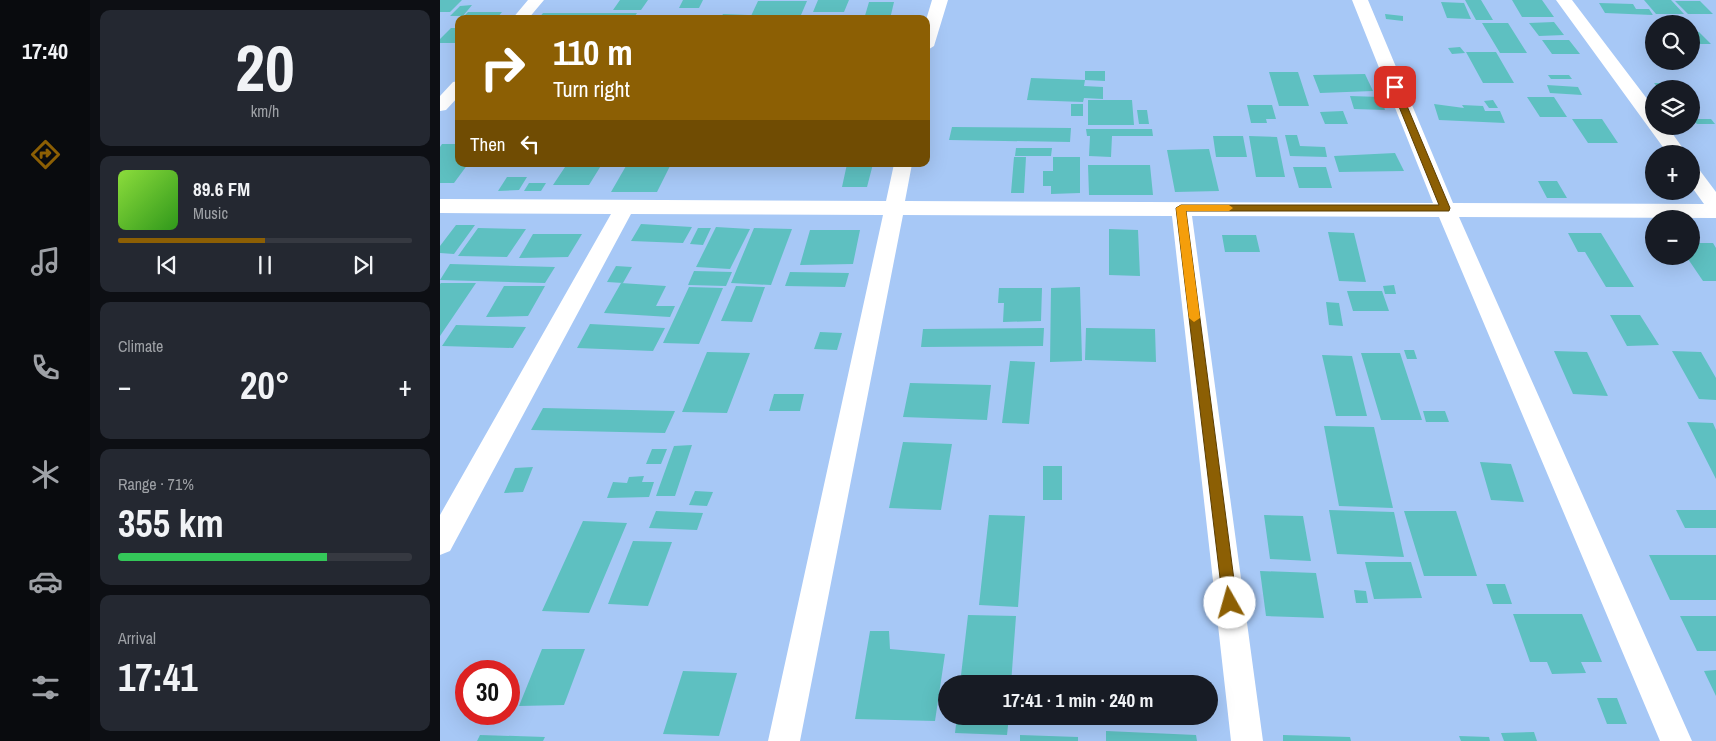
<!DOCTYPE html>
<meta charset="utf-8">
<style>
:root{--surface:#171b24;--page:#242831;--text:#f1f3f6;--muted:#9ea1a6;--line:#363941;--accent:#8c5f04}
body{margin:0;font-family:"Archivo Narrow",sans-serif;background:var(--page);color:var(--text);height:100vh;display:flex;flex-direction:column;font-size:19px;white-space:nowrap}
*{box-sizing:border-box;margin:0}
p{font-size:16px;color:var(--muted)}
.icon{flex:none;width:28px;height:28px;fill:none;stroke:currentColor;stroke-width:2;stroke-linecap:round;stroke-linejoin:round}
.map{position:relative;flex:1;overflow:hidden}
.side{display:flex;flex-direction:column;gap:10px;padding:10px;background:#0d0f14;width:350px}
.side>*{flex:none}
.hud{position:absolute;left:15px;top:15px;width:475px;height:152px;border-radius:10px;box-shadow:0 5px 20px #0002;background:#8c5f04;color:#fff;overflow:hidden}
.tools{position:absolute;left:1205px;top:15px;display:grid;gap:10px}
.tools a{display:grid;place-items:center;width:55px;height:55px;border-radius:50%;background:var(--surface);box-shadow:0 5px 20px #0002;font-size:25px}
.speed{position:absolute;left:15px;top:660px;display:flex;gap:10px;font-size:25px;font-weight:700;text-align:center}
.speed>*{display:grid;place-content:center;width:65px;height:65px;border-radius:50%;background:var(--surface);box-shadow:0 5px 20px #0002;line-height:1}
.speed .limit{border:8px solid #d22;background:#fff;color:#111}
.pin{position:absolute;display:grid;place-items:center;width:42px;height:42px;color:#fff;margin:-21px;border-radius:10px;box-shadow:0 2px 8px #0006}
.me{position:absolute;width:55px;margin:-28px;rotate:353deg;stroke-linejoin:round;filter:drop-shadow(0 0 4px #0008)}
.turn{display:flex;align-items:center;gap:18px;height:105px;padding:0 15px;font-size:22px}
.turn .icon{width:65px;height:65px;stroke-width:2.5}
.turn b{display:block;font-size:35px;line-height:42px}
.then{display:flex;align-items:center;height:48px;padding:0 15px;background:#0003;gap:10px;font-size:19px}
.big{font-size:38px;font-weight:700;line-height:1.1}
.side .card{flex:1;display:flex;flex-direction:column;justify-content:center;gap:8px;min-width:0;padding:0 18px;border-radius:10px;background:var(--page)}
.side .dial{align-items:center;gap:0}
.dial b{font-size:65px;line-height:1}
.song{display:flex;align-items:center;gap:15px}
.cover{width:60px;height:60px;border-radius:8px;background:linear-gradient(135deg,hsl(90 70% 55%),hsl(110 70% 35%))}
.played{height:5px;border-radius:2px;background:linear-gradient(90deg,var(--accent) 50%,var(--line) 50%)}
.keys{display:flex;justify-content:space-around;direction:ltr}
.heat{display:flex;justify-content:space-between;align-items:center;font-size:28px;direction:ltr}
.charge{height:8px;border-radius:4px;background:linear-gradient(90deg,#34c759 71%,var(--line) 0)}
.trip{position:absolute;left:498px;top:675px;width:280px;height:50px;border-radius:25px;background:var(--surface);box-shadow:0 5px 20px #0002;font-weight:700;line-height:50px;text-align:center}
main{display:flex;flex:1;min-height:0}
.tab-bar{display:flex;flex-direction:column;width:90px;justify-content:space-around;align-items:center;background:#090b0e;color:var(--muted)}
.tab-bar .icon{width:35px;height:35px}
.tab-bar .current{color:var(--accent)}
.tab-bar b{font-size:22px;color:var(--text)}
.map>svg:first-child{display:block}
.building{fill:#5ec0c1}
.lines{fill:none;stroke-linecap:round;stroke-linejoin:round}
.minor{fill:#fff;fill-rule:evenodd}
.route{fill:#8c5f04;stroke:#5b3e03}
.slow{fill:#f59e0b}
</style>
<main>
<nav class="tab-bar">
<b>17:40</b>
<svg class="icon current" aria-label="directions" viewBox="0 0 24 24"><path d="M12 3l9 9-9 9-9-9zM9 14v-3h6M13 9l2 2-2 2"/></svg>
<svg class="icon" aria-label="music" viewBox="0 0 24 24"><path d="M9 18V5l10-2v13"/><circle cx="6" cy="18" r="3"/><circle cx="16" cy="16" r="3"/></svg>
<svg class="icon" aria-label="phone" viewBox="0 0 24 24"><path d="M5 4h4l2 5-3 2q2 4 5 5l2-3 5 2v4C11 20 4 13 5 4z"/></svg>
<svg class="icon" aria-label="climate" viewBox="0 0 24 24"><path d="M12 3v18M4 7l16 10M4 17L20 7"/></svg>
<svg class="icon" aria-label="car" viewBox="0 0 24 24"><path d="M5 17H2v-5l4-1 3-4h7l3 4 3 1v5h-3M9 17h6M6 11h13"/><circle cx="7" cy="17" r="2"/><circle cx="17" cy="17" r="2"/></svg>
<svg class="icon" aria-label="filters" viewBox="0 0 24 24"><path d="M4 7h16M4 17h16"/><circle cx="9" cy="7" r="2"/><circle cx="15" cy="17" r="2"/></svg>
</nav>
<section class="side">
<div class="card dial"><b>20</b><p>km/h</p></div>
<div class="card">
<div class="song"><i class="cover"></i><div><b>89.6 FM</b><p>Music</p></div></div>
<div class="played"></div>
<div class="keys"><svg class="icon" aria-label="previous" viewBox="0 0 24 24"><path d="M18 5L8 12l10 7zM5 5v14"/></svg><svg class="icon" aria-label="pause" viewBox="0 0 24 24"><path d="M8 5v14M16 5v14"/></svg><svg class="icon" aria-label="next" viewBox="0 0 24 24"><path d="M6 5l10 7-10 7zM19 5v14"/></svg></div>
</div>
<div class="card"><p>Climate</p>
<div class="heat"><a>−</a><b class="big">20°</b><a>+</a></div>
</div>
<div class="card"><p>Range · 71%</p><b class="big">355 km</b><div class="charge"></div></div>
<div class="card"><p>Arrival</p><b class="big">17:41</b></div>
</section>
<div class="map">
<svg width="1276" height="741" viewBox="0 0 1276 741">
<rect width="100%" height="100%" fill="#a7c8f6"/>
<!-- building -->
<path class="building" d="M0,0H22L10,12H0Z
M180,0H208L201,10H173Z
M243,0H263L259,8H239Z
M378,0H409L404,12H373Z
M1025,0H1041L1053,20H1036Z
M1072,0H1102L1114,17H1082Z
M1204,0H1231L1244,14H1216Z
M318,1H367L361,15L311,16Z
M1235,1H1260L1273,14H1248Z
M429,2H454L450,19H424Z
M1001,2L1024,3L1031,19L1007,18Z
M1159,3L1193,4L1196,9H1209L1213,15L1165,13Z
M32,5L23,16H10L20,6Z
M28,12H62L58,17L48,19H21Z
M103,13H197L193,19H98Z
M283,14L308,15L306,19H280Z
M945,14L963,16V21L946,19Z
M1114,22L1124,35L1099,36L1089,23Z
M1042,23H1068L1087,53H1060Z
M11,28H19V43H0V39Z
M1251,32H1259L1271,44H1251Z
M1102,40H1129L1140,54H1112Z
M1020,47L1025,53L1012,54L1008,48Z
M1026,52H1056L1074,83H1043Z
M645,71H665V81L645,80Z
M829,72H858L869,106H839Z
M925,74L933,91L880,93L873,75Z
M1108,75H1129L1132,79H1111Z
M591,78L645,80L644,86L663,87V99L644,98L643,102L587,100Z
M1214,83H1238L1243,89H1219Z
M1107,85L1138,87L1142,95L1110,93Z
M910,96L941,97L945,110L914,109Z
M1087,97H1114L1127,117H1100Z
M648,100H692L694,125H648Z
M1053,100L1058,108H1049L1044,101Z
M631,104H643V116H631Z
M994,104L1024,108L1022,105L1043,106L1045,111H1060L1065,123L999,120Z
M807,105H832L836,119H826L827,123H811Z
M697,110H707L709,124H699Z
M903,111L908,124H885L880,112Z
M1132,119H1162L1178,143H1148Z
M1252,119H1271L1275,124H1257Z
M512,127L631,128L630,142L509,140Z
M646,129H712L713,136H672L671,157L649,156L650,136H647Z
M845,135H857L860,146L885,147L887,157L850,156Z
M773,136H803L807,157H776Z
M809,136L837,137L845,177H816Z
M2,144H19V164H28L14,183H0V147Z
M576,148H612L611,156H575Z
M769,149L779,191L735,192L727,150Z
M955,153L964,171L899,172L894,156Z
M574,157H586L584,193H571Z
M613,157H640V193L611,194V186H603V171H613Z
M127,164H162L149,185H113Z
M407,164H433L427,187H402Z
M648,165H710L713,195H649Z
M186,166H230L217,192H171Z
M853,167H886L892,188H859Z
M67,177H87L79,190L58,191Z
M1098,181H1117L1127,198H1107Z
M89,183H106L101,191H84Z
M201,224L252,227L243,243L191,241Z
M16,225H35L14,254L0,253V246Z
M276,227L310,229L290,269L256,267Z
M38,228L86,229L67,257L18,256Z
M258,228H271L263,245L250,244Z
M314,228L352,229L331,285L291,283Z
M669,229L698,230L700,276L669,275Z
M370,230H420L413,264L360,265Z
M888,232L914,233L926,282L899,281Z
M1128,233H1161L1194,287H1166L1145,252H1138Z
M93,234H142L128,257L79,258Z
M782,235H816L820,252H785Z
M1251,243H1273L1276,248V281H1263L1246,256H1251Z
M10,264L115,267L105,283L0,280Z
M176,266L192,267L183,283L167,282Z
M254,271L292,272L286,286L248,285Z
M350,272L409,273L405,287L345,286Z
M1,283H36L0,336V284Z
M181,283L226,286L216,306H235L230,317L164,313Z
M954,285L956,294H945L943,286Z
M64,286H105L88,316L46,317Z
M296,286L325,287L312,322L281,321Z
M249,287L283,288L259,344L223,343Z
M640,287L642,361L610,362L611,288Z
M559,288H602L601,321L563,322L564,303H558Z
M907,291H942L949,311H913Z
M886,302L899,303L903,326L889,325Z
M1170,315H1200L1219,345L1187,346Z
M150,324L225,328L213,351L137,348Z
M16,325L86,327L73,348L2,346Z
M604,328L603,346L481,347L483,329Z
M646,328L715,329L716,362L645,360Z
M380,332L402,333L397,350L374,349Z
M964,350H974L977,359H967Z
M1114,351L1147,352L1168,396L1133,394Z
M1232,351L1261,352L1276,378V400L1259,399Z
M267,352L310,353L287,413L242,412Z
M921,353H960L982,420H941Z
M882,355L912,356L927,416H896Z
M570,361L595,362L589,424L562,423Z
M470,383L551,385L547,420L463,417Z
M334,394H364L360,411H329Z
M103,408L235,411L225,433L91,430Z
M983,411H1005L1009,422H986Z
M1247,422L1273,423L1276,430V479Z
M884,426L934,427L953,508L899,506Z
M463,442L512,444L501,510L449,508Z
M252,445L235,496H216L234,446Z
M212,449H227L221,464H206Z
M1040,462L1071,464L1084,502L1051,500Z
M603,466H622V500H603Z
M93,467L83,492L64,493L75,468Z
M204,476L202,482H214L209,497L167,498L173,482L187,483L189,477Z
M255,491L273,492L267,506L249,505Z
M889,510L954,512L964,557L897,554Z
M1236,510H1276V528H1245Z
M216,511L263,513L257,530L209,528Z
M964,511H1016L1037,576H984Z
M549,515L585,516L578,607L539,605Z
M824,515L863,516L871,561L830,559Z
M143,521L187,523L149,613L102,611Z
M193,541L232,542L208,606L168,604Z
M1209,555H1276V600H1230Z
M925,562H971L982,598L934,599Z
M820,571L876,573L884,618L826,616Z
M1046,584H1065L1072,604H1053Z
M914,590L926,591L928,603H916Z
M1073,614H1142L1162,662H1141L1146,673L1112,674L1107,662H1090Z
M528,615L576,616L571,684H520Z
M1240,616H1276V651H1257Z
M430,631H449L450,649L505,654L495,721L415,719Z
M102,649H145L124,705L79,706Z
M1276,670V696L1264,671Z
M243,671L297,673L279,736L223,734Z
M1157,698H1177L1187,724H1167Z
M517,716H569L567,735L515,733Z
M666,731L756,735L757,741H666Z
M1094,732L1097,741H1064L1061,733Z
M40,735L105,737L103,741H37Z
M580,735L638,737V741H580Z
M843,735L910,737L911,741H843Z
M1019,736L1049,737L1050,741H1021Z"/>
<g class="lines">
<!-- minor -->
<path class="minor" d="M88,0H104L88,19H72Z
M492,0H508L494,46L486,51V20Z
M912,0H928L1013,203L1264,204L1251,186V166L1258,168L1276,192V218L1019,217L1252,741H1220L999,217L752,216L823,741H791L732,216L463,215L360,741H328L443,215L191,214L10,551L0,555V515L171,214L0,213V199L446,201L454,164H472L465,201L993,203Z
M1116,0H1132L1214,108V126H1227L1247,154H1228Z
M19,81V96L6,110L0,111V96L13,82Z"/>
</g>
<!-- route -->
<path class="route" d="M955,84L959,87L1010,208L1009,211H746L797,603L795,608L790,610L785,608L783,603L736,208L741,205H999L951,87Z"/>
<!-- slow -->
<path class="slow" d="M741,205H789L793,208L789,211H746L760,318L754,322L749,318L736,208Z"/>
</svg>
<div class="tools">
<a><svg class="icon" aria-label="search" viewBox="0 0 24 24"><circle cx="10" cy="10" r="6"/><path d="M15 15l6 6"/></svg></a>
<a><svg class="icon" aria-label="layers" viewBox="0 0 24 24"><path d="M12 4l9 5-9 5-9-5zM3 14l9 5 9-5"/></svg></a>
<a>+</a>
<a>−</a>
</div>
<div class="speed"><div class="limit">30</div></div>
<div class="pin" style="left:955px;top:87px;background:#d93025"><svg class="icon" aria-label="arrive" viewBox="0 0 24 24"><path d="M6 21V4h12l-3 4 3 4H6"/></svg></div>
<svg class="me" style="left:790px;top:603px" viewBox="-20 -20 40 40"><circle r="19" fill="#fff"/><path d="M0-13L10 11 0 6-10 11z" fill="#8c5f04"/></svg>
<div class="trip">17:41 · 1 min · 240 m</div>
<div class="hud">
<div class="turn"><svg class="icon" aria-label="right" viewBox="0 0 24 24"><path d="M7 20v-9h11M14 6l5 5-5 5"/></svg><div><b>110 m</b>Turn right</div></div>
<div class="then">Then<svg class="icon" aria-label="left" viewBox="0 0 24 24"><path d="M17 20v-9H6M10 6l-5 5 5 5"/></svg></div>
</div>
</div>
</main>
